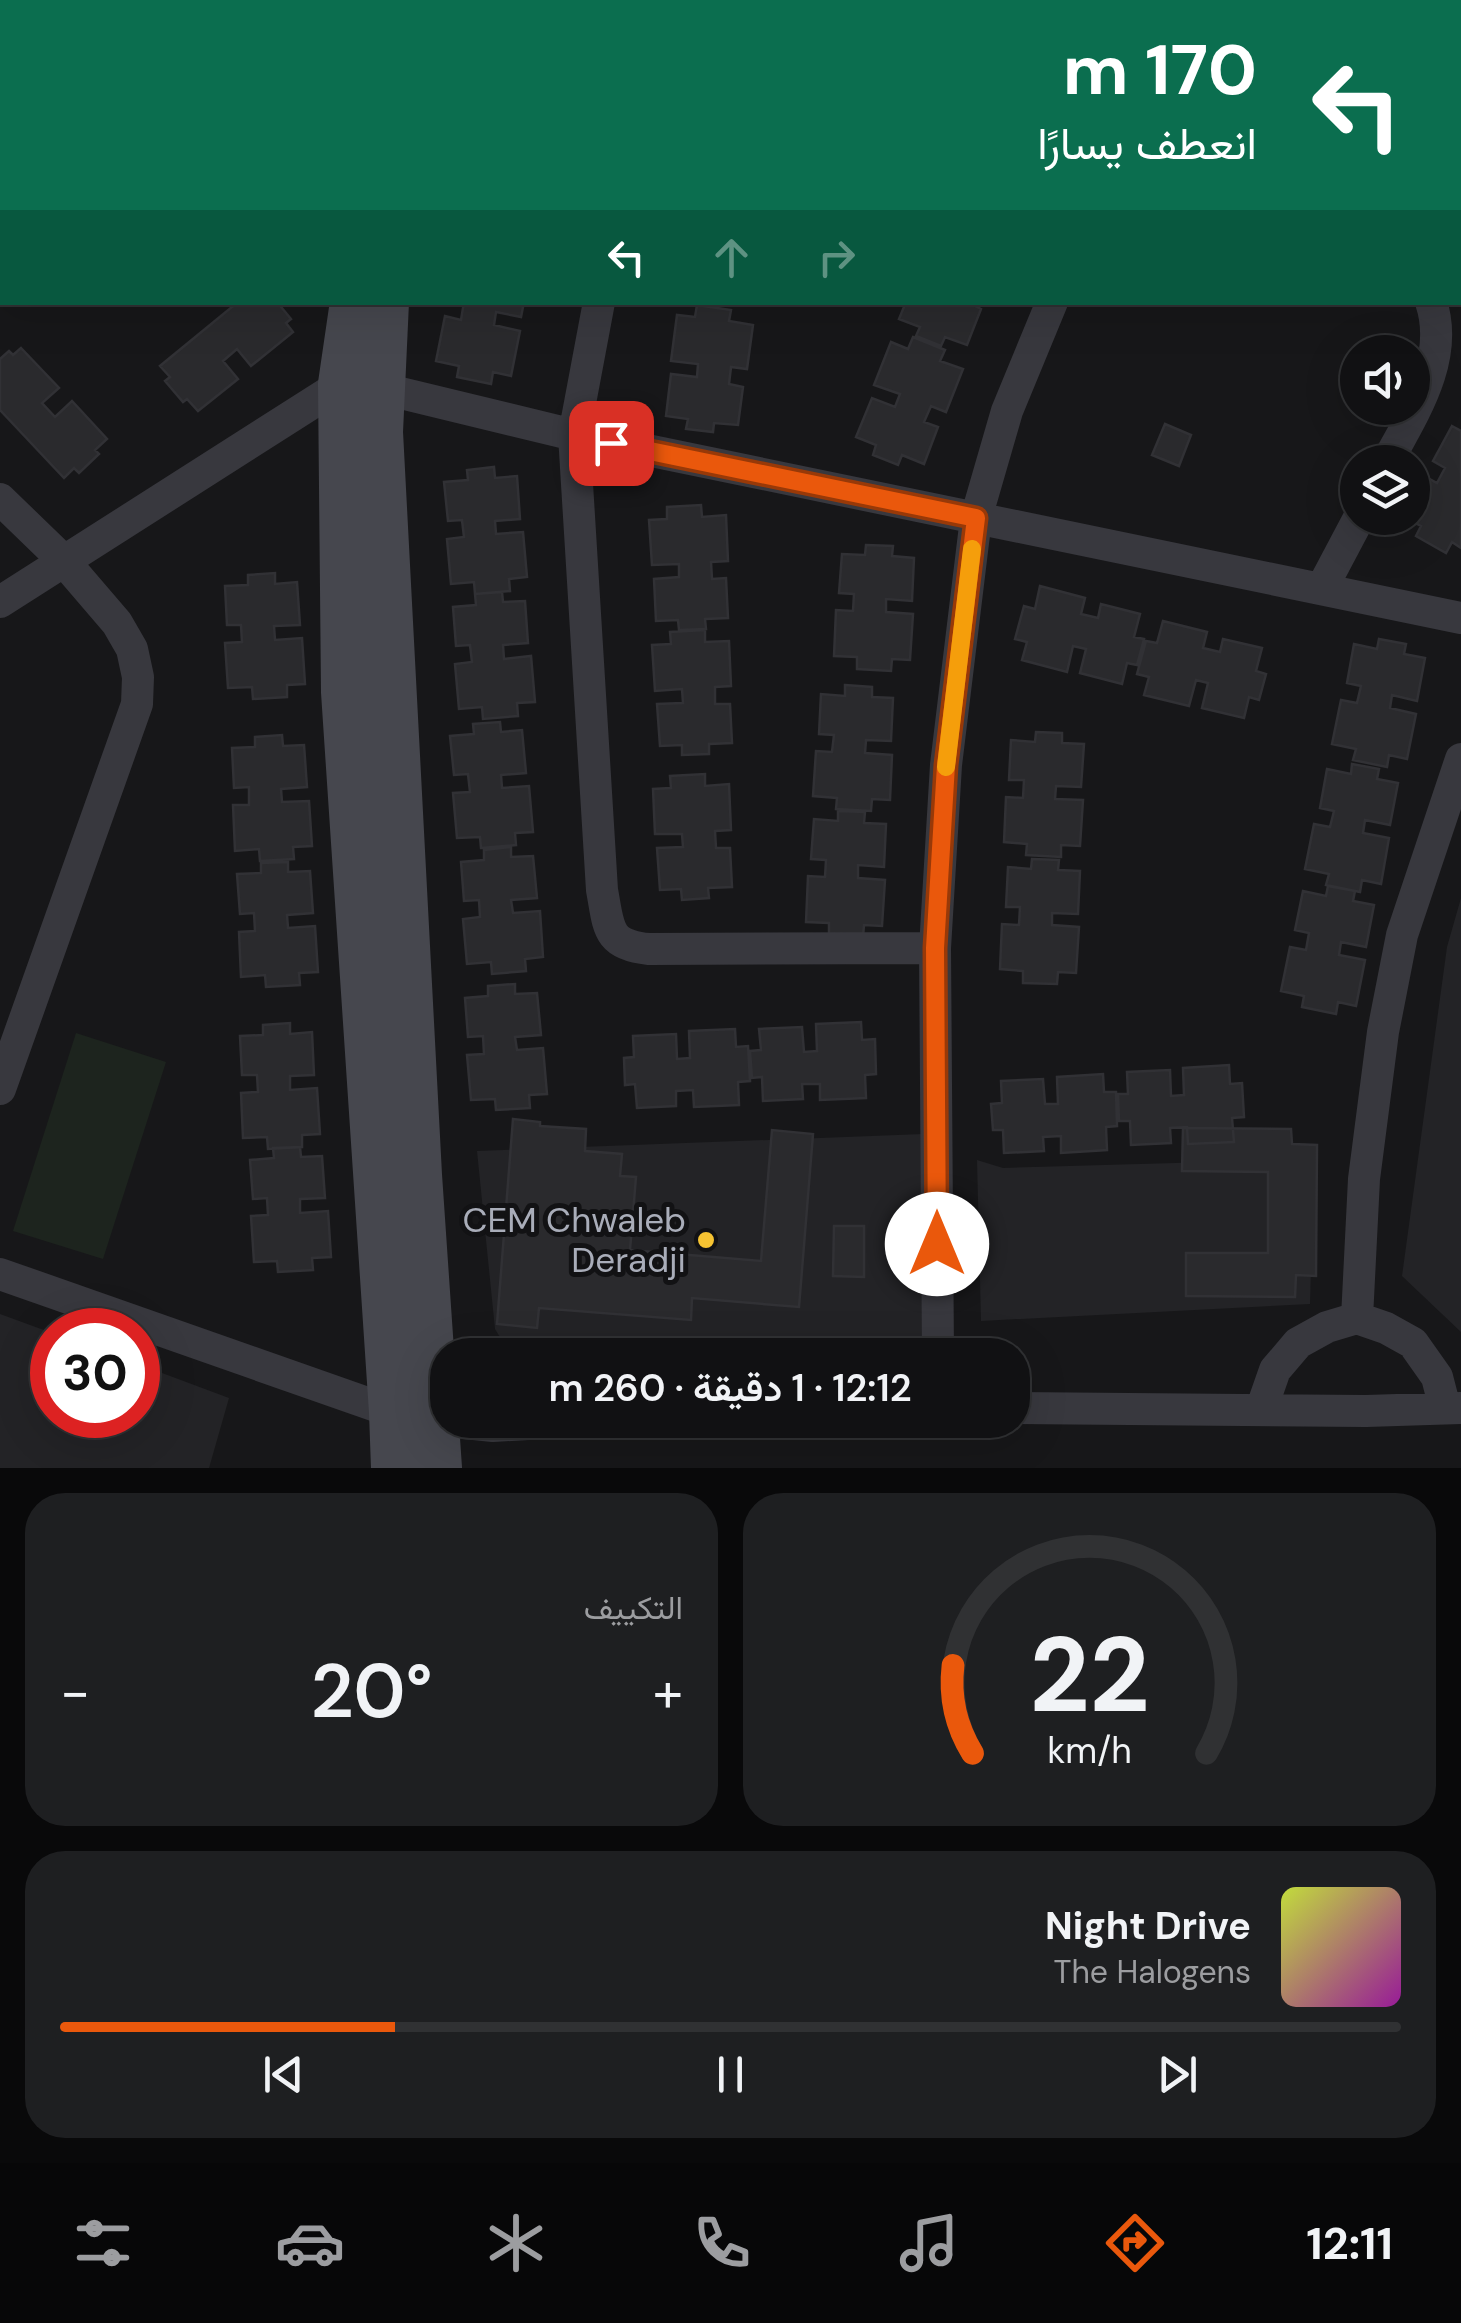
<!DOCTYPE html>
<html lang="ar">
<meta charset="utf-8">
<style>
:root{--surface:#111113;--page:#1e1f21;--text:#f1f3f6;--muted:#9c9da0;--line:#303133;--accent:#ea580c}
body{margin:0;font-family:"DM Sans",Vazirmatn,sans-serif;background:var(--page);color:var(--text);direction:rtl;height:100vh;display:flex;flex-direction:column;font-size:38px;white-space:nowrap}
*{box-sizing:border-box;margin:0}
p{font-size:32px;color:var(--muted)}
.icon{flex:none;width:55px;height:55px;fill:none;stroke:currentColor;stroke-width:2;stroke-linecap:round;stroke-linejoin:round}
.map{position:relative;height:1468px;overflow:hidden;direction:ltr}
.details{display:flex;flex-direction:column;gap:25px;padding:25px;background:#09090a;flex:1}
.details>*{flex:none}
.hud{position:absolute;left:0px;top:0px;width:1462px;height:305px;box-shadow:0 10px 40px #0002,0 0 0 2px var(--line);direction:rtl;background:#0b6e4f;color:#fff;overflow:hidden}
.controls{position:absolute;left:1340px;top:335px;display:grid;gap:20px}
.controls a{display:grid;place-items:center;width:90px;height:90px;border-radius:50%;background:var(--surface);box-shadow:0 10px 40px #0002,0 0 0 2px var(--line);font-size:50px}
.speed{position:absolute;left:30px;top:1308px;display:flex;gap:20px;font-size:50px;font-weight:700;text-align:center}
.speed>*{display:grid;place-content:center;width:130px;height:130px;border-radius:50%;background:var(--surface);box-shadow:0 10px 40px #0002,0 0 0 2px var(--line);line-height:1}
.speed .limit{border:15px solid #d22;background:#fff;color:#111}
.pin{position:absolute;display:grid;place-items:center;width:85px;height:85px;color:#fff;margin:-42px;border-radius:20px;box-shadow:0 5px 15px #0006}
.me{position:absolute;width:110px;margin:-55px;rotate:0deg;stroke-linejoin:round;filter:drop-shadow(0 0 8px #0008)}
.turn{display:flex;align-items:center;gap:35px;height:210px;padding:0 40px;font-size:45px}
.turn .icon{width:130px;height:130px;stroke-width:2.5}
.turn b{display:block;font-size:70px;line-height:85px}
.lanes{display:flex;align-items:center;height:95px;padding:0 40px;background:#0003;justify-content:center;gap:50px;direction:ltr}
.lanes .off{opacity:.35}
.big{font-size:75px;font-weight:600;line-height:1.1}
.details .widget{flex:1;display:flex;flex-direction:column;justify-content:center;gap:15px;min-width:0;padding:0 35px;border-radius:40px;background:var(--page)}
.details .dial{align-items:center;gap:0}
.dial svg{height:260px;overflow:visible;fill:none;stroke:var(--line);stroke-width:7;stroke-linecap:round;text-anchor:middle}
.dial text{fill:var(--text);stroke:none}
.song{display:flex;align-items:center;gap:30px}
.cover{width:120px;height:120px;border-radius:15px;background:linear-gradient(135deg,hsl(70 70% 55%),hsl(300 70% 35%))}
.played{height:10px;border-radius:5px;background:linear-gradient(90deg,var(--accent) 25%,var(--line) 25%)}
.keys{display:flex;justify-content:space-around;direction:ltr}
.heat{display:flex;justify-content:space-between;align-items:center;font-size:55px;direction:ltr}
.details .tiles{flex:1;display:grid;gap:25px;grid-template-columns:1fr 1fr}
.widget:last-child{grid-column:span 2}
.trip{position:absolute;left:430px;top:1338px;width:600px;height:100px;border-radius:40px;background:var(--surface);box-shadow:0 10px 40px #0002,0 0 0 2px var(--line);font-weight:600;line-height:100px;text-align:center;direction:rtl}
.tab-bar{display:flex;height:160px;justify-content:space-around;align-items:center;background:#070708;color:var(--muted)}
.tab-bar .icon{width:70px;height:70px}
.tab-bar .on{color:var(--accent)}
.tab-bar b{font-size:45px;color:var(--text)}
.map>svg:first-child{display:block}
.built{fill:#232326}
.green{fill:#1d241e}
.building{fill:#2a2a2d;stroke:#313135;stroke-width:2.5}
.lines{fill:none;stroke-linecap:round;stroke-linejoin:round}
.minor{stroke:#38383e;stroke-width:32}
.secondary{stroke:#46474e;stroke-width:48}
.route-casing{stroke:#983908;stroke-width:25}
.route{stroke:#ea580c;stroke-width:18}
.slow{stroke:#f59e0b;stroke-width:18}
.poi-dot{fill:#f6c332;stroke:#121214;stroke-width:4}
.labels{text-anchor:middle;stroke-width:10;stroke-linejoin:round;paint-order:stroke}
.poi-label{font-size:35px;fill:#a9adb9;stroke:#121214;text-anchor:end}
</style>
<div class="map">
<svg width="1461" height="1468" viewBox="0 0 1461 1468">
<rect width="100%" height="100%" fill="#171719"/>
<!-- built -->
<path class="built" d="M1461,898V1332L1402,1276L1447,947Z
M923,1134L927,1355H511L495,1329L477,1151Z
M1314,1159L1310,1304L981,1321L977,1160L1003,1168Z
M0,1314L52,1333V1415H138V1364L229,1398L209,1468H0Z"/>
<!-- green -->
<path class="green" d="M76,1033L166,1062L103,1259L13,1231Z"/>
<!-- building -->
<path class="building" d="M238,302H277L291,319L286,323L293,332L251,366L237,349L223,361L238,379L198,411L187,399L183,402L165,381L170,377L160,366Z
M464,302H524L521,317L496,312L494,325L520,331L511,376L493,372L491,384L457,377L459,366L436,361L445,316L461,320Z
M906,302H968L981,309L967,345L945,337L941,346L916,336L920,327L899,319Z
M697,305L731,310L729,321L753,325L747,369L731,367L729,384L743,387L738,425L714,423L713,432L686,429L688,419L666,416L671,374L697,377L698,364L671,361L677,315L695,317Z
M913,337L945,350L940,361L963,369L946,412L931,406L924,422L938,427L924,464L902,455L898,465L873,455L876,445L856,437L872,398L895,407L900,394L874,385L891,342L908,349Z
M21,348L59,388L42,403L55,417L72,401L107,439L95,450L99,454L79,473L74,468L64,478L0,410V359L9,351L13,355Z
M1165,424L1191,435L1179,466L1152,455Z
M1452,426L1461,431V548L1452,542L1446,553L1416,536L1421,526L1405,518H1412V493L1422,475L1437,483L1445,468L1433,461Z
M494,467L495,478L517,476L520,519L495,521L496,534L523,532L527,577L509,579L510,591L475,594L474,582L451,584L447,539L464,537L462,520L448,521L444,482L468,480L467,470Z
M701,505L702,517L726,515L728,561L711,562L712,579L726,578L728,618L705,619L706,629L679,630L678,620L656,621L654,579L679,577V564L652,565L649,520L667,519V507Z
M866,545L893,546L892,556L914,558L912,601L886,599V612L913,614L910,660L892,659L891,671L857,669V657L834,656L836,610L853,611L854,594L839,593L842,554L865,555Z
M275,573V584L297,582L300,625L274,626L275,640L302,638L305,684L287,685V697L253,699L252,687L228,688L225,643L242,642L241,625H227L225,586L248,585V575Z
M1040,586L1085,598L1081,614L1098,618L1101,604L1140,614L1134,637L1144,639L1137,665L1127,663L1122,684L1080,673L1086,649L1073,646L1067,672L1022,660L1027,642L1015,639L1024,606L1035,609Z
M502,592L503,602L525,601L528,643L503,645L504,659L531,656L535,702L517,703L518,716L483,719L482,707L459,709L455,664L472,662L470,645L456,646L453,607L476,605L475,594Z
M1163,621L1207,632L1203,648L1220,652L1223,639L1262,648L1256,671L1266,674L1259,700L1249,697L1244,718L1202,708L1208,683L1196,680L1189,706L1144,695L1149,677L1137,674L1146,641L1157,643Z
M705,630V642L729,641L731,686L715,687V704H730L732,743L709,744V754L682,755V745L660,746L657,704L683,703L682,689L655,691L652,645L671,644L670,632Z
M1379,639L1406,644L1404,654L1425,658L1417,701L1392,695L1390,708L1416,714L1407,759L1389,755L1387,767L1353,760L1356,749L1332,744L1341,700L1357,703L1361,686L1347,683L1354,644L1377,649Z
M845,685L872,687V697L893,698L891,741L866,740L865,753L892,755L890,800L872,799L871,811L836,809L837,798L813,796L816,751L832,752L834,735L819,734L821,694L845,696Z
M500,722L501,732L522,730L526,773L501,775L502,788L529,786L533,832L515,833L516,845L481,848L480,837L457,838L453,793L470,792L468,774L454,775L450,736L474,734L473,724Z
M1036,732L1062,733V743L1084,744L1081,787L1056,786L1055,799L1083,800L1080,846L1061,845V857L1026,855L1027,844L1004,842L1006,797L1023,798L1024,780H1009L1011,740L1035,742Z
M282,735L283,746L304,745L307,787L281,789L282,802L309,801L312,846L293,847L294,859L260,861L259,849L235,851L233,805H249V787L234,788L232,748L255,747V737Z
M1352,764L1379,769L1377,779L1398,783L1390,825L1365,820L1363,833L1389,838L1381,884L1362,880L1360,892L1326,885L1329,874L1305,869L1314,824L1330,827L1334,811L1320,808L1327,769L1351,774Z
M705,774V786L729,784L731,830L715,831L716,848H730L732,887L708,888L709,898L682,900L681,889L660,890L657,848L683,847L682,834H655L653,789L671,788L670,776Z
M838,811L865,812L864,823L886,824L884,867L858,865V878L885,880L882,926L864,925L863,937L829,935V923L806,922L808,876L825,877L826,860L811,859L814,819L838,821Z
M511,847V857L533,856L537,898L511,900L513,913L540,911L543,957L525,959L526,971L492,974L491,962L467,964L463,919L480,917L479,900L464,901L461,862L484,860V850Z
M1032,859L1059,860L1058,870L1080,871L1078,914L1052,913V925L1079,927L1076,973L1058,972L1057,984L1023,983V971L1000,969L1002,924L1019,925L1020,907H1006L1008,867L1031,869Z
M288,862V872L310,871L313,913L287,915L288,928L315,926L318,972L299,973L300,985L266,987L265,975L241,977L239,932L255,931L254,913L240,914L237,874L261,873V863Z
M1328,886L1355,891L1353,901L1374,905L1366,947L1341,942L1339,955L1365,960L1356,1006L1338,1002L1336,1014L1302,1007L1304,996L1281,991L1290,947L1306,950L1309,933L1295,930L1303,891L1326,896Z
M515,984V994L537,993L541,1035L515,1037L517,1050L543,1048L547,1094L529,1095L530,1108L496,1110L495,1099L471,1100L467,1055L484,1054L483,1036L468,1037L465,998L488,996V986Z
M861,1022L862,1040L875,1039L876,1074L865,1075L866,1098L820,1100V1084H802L803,1099L763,1101L762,1077L752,1078L750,1051L761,1050L759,1029L802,1027L804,1052L817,1051L816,1024Z
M290,1023V1034L312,1032L314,1075L290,1076V1090L317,1088L320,1134L302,1135V1147L268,1149L267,1137L243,1138L241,1093L258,1092L257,1075H242L240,1036L263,1035V1025Z
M735,1029L736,1047L748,1046L750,1081L738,1082L739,1105L694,1107L693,1090L676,1091V1106L637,1108L635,1084L625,1085L624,1058L634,1057L633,1036L676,1034L677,1059L690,1058L689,1031Z
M1229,1065L1230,1084L1242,1083L1244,1117L1232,1118L1234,1142L1188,1144L1187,1127L1170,1128L1171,1143L1131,1145L1130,1121H1119L1118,1094H1128L1127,1072L1170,1070L1171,1096L1184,1095L1183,1068Z
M1103,1074L1104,1092H1116L1117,1126L1106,1127L1107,1150L1061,1153V1136L1043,1137L1044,1151L1004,1153L1003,1130H993L991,1104L1002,1103L1001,1081L1043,1079L1045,1104H1058L1057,1077Z
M513,1119L540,1122V1126L586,1129L585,1151L622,1154L620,1176L636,1177L630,1250L761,1261L772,1130L813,1134L799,1307L692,1298L691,1320L539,1308L537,1328L497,1324Z
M1183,1128L1291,1129L1292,1144L1317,1145L1316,1276L1296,1275L1295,1297L1186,1296V1253H1268V1172L1182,1171Z
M300,1147L301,1157L322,1156L325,1198L300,1199V1213L328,1211L331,1257L312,1258L313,1270L278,1272L277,1261L254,1262L251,1216L268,1215L267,1198L253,1199L250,1160L274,1158L273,1148Z
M834,1226H864V1277L833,1276Z"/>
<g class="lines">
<!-- minor -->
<path class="minor" d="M928,0L932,2
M666,2L667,0
M1182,2L1183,0
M0,45H2
M599,302L574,435L602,890C609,927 606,945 649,949L935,948
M1387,462C1413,414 1450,359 1431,302
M0,499L63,560L117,623L132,649L138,677L137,704L0,1089
M1322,588L1359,518
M0,602L342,384L380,388L574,435L1461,618
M0,1274L393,1412L436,1420L493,1426L596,1420
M1357,1318L1364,1179L1383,1032L1402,935L1461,759
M938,1355L935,948L946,765L976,518L1007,411L1052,302
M1012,1408L1366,1411L1461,1408
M1261,1410L1275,1370L1298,1343L1327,1327L1357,1318L1386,1328L1413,1343L1437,1377L1445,1408"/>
<!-- secondary -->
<path class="secondary" d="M412,2L413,0
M454,2V0
M354,302L342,384L345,692L393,1412L395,1468
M385,302L379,432L418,1175L438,1468"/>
</g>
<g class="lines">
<defs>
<path id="route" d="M611,443L976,518L946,765L935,948L937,1244"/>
</defs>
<!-- route casing -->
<use href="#route" class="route-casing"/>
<!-- route -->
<use href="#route" class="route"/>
<!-- slow -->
<path class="slow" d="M946,767L972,549"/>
</g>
<!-- markers -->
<circle class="poi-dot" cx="706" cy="1240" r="10"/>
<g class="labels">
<!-- poi labels -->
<g class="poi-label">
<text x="686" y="1232">CEM Chwaleb<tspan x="686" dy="40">Deradji</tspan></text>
</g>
</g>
</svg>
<div class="controls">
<a><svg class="icon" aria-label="sound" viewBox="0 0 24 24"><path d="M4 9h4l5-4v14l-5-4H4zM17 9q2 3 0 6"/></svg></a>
<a><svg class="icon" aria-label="layers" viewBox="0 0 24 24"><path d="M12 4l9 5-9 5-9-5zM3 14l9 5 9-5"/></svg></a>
</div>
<div class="speed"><div class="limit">30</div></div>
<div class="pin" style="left:611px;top:443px;background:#d93025"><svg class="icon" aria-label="arrive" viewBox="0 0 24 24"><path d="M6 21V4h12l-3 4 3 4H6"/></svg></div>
<svg class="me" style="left:937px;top:1244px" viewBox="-20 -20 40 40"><circle r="19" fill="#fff"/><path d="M0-13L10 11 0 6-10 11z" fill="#ea580c"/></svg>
<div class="trip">12:12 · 1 دقيقة · 260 m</div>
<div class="hud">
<div class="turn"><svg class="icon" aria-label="left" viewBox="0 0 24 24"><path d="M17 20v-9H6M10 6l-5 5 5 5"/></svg><div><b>170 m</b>انعطف يسارًا</div></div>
<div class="lanes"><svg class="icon" aria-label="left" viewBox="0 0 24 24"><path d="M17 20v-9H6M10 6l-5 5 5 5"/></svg><svg class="icon off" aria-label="ahead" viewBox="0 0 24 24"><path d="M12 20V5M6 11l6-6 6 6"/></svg><svg class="icon off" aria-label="right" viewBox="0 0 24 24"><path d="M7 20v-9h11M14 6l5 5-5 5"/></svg></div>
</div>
</div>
<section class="details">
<div class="tiles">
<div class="widget dial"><svg viewBox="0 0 100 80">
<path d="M14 69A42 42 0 1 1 86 69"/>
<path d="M14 69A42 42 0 0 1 8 42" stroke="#ea580c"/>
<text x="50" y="56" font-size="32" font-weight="700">22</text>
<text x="50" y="72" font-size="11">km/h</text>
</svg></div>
<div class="widget"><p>التكييف</p>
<div class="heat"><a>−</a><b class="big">20°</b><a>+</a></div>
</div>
<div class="widget">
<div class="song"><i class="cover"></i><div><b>Night Drive</b><p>The Halogens</p></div></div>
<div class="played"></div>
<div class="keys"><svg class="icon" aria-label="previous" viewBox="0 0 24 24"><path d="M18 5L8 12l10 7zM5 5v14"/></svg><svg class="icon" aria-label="pause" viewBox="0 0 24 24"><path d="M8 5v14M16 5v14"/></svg><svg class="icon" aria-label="next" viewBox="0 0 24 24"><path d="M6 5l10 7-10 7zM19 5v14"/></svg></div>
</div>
</div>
</section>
<nav class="tab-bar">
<b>12:11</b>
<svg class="icon on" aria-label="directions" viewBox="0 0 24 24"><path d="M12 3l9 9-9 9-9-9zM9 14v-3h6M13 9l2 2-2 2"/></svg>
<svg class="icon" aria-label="music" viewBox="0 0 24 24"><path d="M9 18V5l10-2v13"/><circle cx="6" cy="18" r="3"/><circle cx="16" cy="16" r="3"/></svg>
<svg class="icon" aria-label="phone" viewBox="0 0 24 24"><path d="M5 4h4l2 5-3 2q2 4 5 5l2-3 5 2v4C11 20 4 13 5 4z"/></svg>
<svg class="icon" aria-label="climate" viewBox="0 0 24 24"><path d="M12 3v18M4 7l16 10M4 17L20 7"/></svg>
<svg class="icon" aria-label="car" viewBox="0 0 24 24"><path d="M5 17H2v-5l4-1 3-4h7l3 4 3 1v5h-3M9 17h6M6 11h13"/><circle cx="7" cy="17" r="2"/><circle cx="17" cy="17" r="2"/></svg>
<svg class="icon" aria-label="filters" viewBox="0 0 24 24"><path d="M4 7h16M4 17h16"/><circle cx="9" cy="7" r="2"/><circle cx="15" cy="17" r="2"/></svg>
</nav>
